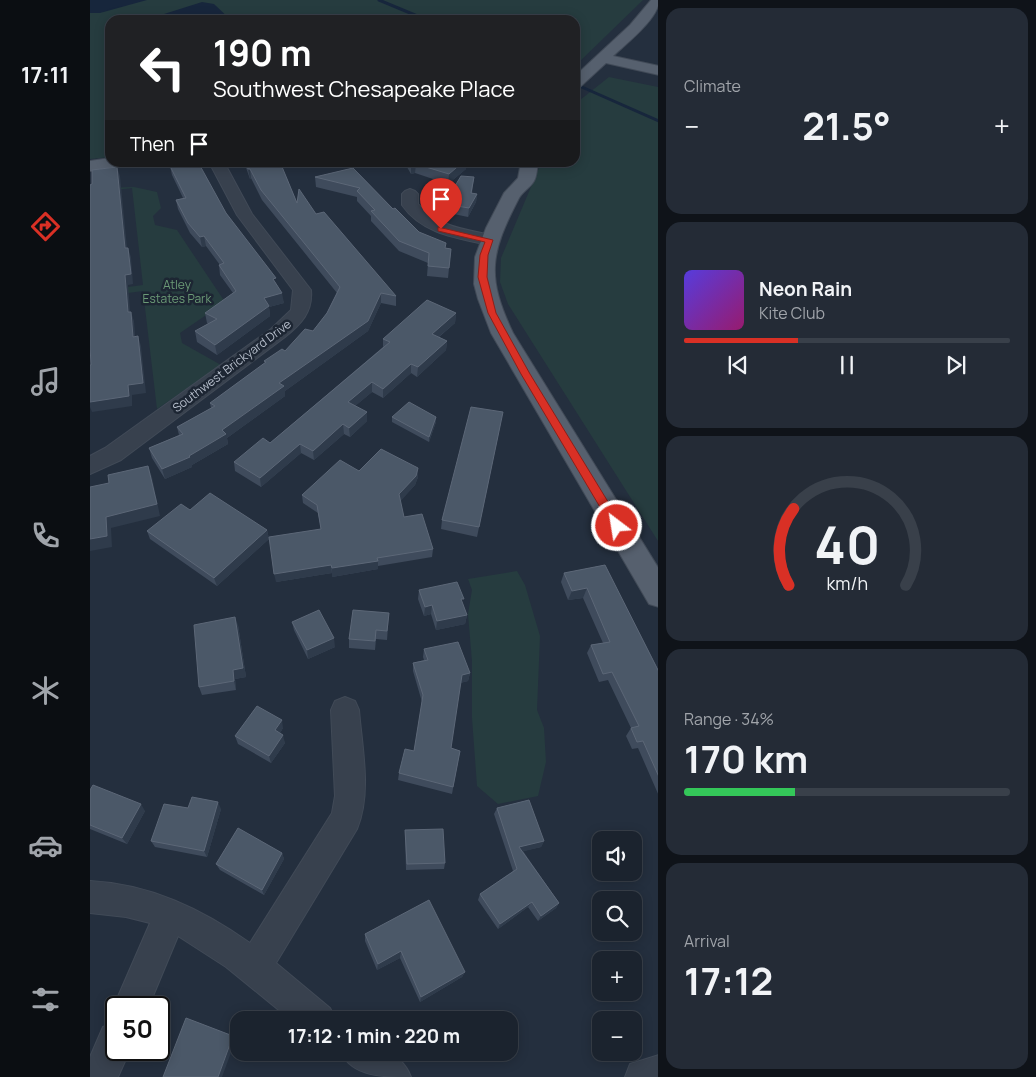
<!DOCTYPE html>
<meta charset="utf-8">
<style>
:root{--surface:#1b232e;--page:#242b36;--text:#f1f3f6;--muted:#a0a4aa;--line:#39404a;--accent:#d93025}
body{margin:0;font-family:Manrope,sans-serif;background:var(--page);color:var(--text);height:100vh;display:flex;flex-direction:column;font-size:19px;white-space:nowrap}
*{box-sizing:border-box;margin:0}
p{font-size:16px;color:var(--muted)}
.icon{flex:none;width:28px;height:28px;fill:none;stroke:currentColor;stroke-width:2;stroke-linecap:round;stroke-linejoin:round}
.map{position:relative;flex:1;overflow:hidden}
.drawer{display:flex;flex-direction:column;gap:8px;padding:8px;background:#0f1319;width:378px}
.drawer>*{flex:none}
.guide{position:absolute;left:15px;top:15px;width:475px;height:152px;border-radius:15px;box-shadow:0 2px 12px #0003,0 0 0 1px var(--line);background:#202124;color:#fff;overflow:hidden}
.controls{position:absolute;left:502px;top:831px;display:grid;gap:10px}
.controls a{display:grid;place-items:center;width:50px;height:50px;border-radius:10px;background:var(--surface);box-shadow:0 2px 12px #0003,0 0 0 1px var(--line);font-size:25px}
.speed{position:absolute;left:15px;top:996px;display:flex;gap:10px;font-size:25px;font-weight:700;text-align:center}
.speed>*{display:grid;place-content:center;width:65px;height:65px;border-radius:50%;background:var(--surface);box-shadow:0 2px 12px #0003,0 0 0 1px var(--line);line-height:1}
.speed .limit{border:2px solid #111;border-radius:8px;background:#fff;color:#111}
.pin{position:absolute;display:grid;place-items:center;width:42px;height:42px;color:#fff;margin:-51px -21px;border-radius:50% 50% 50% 0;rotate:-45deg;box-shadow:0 0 5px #0007}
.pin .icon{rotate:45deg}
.me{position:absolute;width:55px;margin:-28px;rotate:329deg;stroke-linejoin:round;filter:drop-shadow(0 0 4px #0008)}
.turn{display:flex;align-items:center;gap:18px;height:105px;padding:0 25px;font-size:22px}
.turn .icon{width:65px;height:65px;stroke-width:2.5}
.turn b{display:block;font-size:35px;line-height:42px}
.then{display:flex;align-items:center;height:48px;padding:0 25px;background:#0003;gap:10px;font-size:19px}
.big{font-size:38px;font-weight:700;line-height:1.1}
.drawer .widget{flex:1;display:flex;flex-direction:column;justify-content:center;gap:8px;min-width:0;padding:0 18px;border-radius:15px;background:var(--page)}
.drawer .dial{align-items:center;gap:0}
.dial svg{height:130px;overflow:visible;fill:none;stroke:var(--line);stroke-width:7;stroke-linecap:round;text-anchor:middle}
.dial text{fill:var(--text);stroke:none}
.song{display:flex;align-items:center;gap:15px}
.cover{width:60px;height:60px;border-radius:8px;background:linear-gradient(135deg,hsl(250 70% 55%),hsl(320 70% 35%))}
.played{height:5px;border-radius:2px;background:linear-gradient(90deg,var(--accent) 35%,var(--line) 35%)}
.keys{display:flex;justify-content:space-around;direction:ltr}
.heat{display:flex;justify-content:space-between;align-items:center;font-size:28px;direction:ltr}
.charge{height:8px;border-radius:4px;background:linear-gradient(90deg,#34c759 34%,var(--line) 0)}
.trip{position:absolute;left:140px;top:1011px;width:288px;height:50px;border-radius:15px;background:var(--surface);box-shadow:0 2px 12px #0003,0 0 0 1px var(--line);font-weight:700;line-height:50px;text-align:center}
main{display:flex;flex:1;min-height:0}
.tab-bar{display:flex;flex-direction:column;width:90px;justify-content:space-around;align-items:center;background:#0b0e12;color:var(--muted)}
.tab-bar .icon{width:35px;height:35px}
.tab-bar .active{color:var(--accent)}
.tab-bar b{font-size:22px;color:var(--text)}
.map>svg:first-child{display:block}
.green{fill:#263c3f}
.water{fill:#17263c}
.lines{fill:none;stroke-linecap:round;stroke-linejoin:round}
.stream{stroke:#17263c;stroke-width:3}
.minor-casing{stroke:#414a57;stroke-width:2}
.major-casing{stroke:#414a57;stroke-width:2}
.minor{fill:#38414e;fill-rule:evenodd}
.major{fill:#56606e;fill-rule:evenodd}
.wall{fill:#3f4b5c}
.shaded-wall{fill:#2f3b4b}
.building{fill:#4b5868;stroke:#5c6777}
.route{fill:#d93025;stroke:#8d1f18}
.labels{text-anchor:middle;stroke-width:5;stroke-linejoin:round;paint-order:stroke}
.far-park-label{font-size:12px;fill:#6b9a76;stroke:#1d2633}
.far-street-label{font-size:12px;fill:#b4bcc9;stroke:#1d2633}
</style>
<main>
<nav class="tab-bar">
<b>17:11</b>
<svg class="icon active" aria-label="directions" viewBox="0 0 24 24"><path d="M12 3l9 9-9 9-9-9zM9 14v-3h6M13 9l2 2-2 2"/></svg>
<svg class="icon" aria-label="music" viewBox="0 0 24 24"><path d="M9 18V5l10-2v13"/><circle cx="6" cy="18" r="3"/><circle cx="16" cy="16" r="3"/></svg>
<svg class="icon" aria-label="phone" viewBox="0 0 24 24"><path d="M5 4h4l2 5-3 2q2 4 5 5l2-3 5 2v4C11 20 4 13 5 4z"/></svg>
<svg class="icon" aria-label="climate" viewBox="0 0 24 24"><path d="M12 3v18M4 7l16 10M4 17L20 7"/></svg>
<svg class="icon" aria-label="car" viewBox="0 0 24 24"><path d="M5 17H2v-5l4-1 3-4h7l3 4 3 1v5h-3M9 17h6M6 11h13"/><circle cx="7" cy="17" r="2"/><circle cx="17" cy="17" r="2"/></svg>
<svg class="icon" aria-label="filters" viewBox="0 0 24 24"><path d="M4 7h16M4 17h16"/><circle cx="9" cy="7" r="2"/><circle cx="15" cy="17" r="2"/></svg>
</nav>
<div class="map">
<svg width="569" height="1077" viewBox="0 0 569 1077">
<rect width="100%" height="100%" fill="#242f3e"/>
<!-- green -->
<path class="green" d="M0,0H553L485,66V20H20V157L0,159Z
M519,77L568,87V541L418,304L410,282L411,258L451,163L485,162V104Z
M44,187L67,192L71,208L63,216L65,225L87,230L135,302L90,333L92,343L131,365L67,409L53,291L0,298V292L53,285L42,188L0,193L13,188Z
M427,571L435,585L450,636L447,710L454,728L456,762L448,796L408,804L387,786L382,718V661L378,614L382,590L378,579Z"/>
<!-- water -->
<path class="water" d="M0,0H57L10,13H0Z
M112,2L124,4L141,20H55Z"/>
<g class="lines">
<!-- stream -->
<path class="stream" d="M289,0L337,20
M485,84L569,121"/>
<defs>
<path id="minor" d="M119,162H134L162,214L221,290C223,312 211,324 195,337L31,460L0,474V456L15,448L181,329L201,310L203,290L147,215Z
M320,189L325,191L328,194V204C353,229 372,228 405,236L407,240L405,244L399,245C367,238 332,234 312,205V194L315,191Z
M255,697L265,701L269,710C272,748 282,793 267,829L186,963L240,1008L246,1020H201L136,967L88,936L58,1008H26V1017L23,1008L60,923L36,917L0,913V881C60,884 112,909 160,943L242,813L245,796L241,710L245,701Z
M26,1022V1050H40L28,1077H0V1057L13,1027Z
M250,1052C280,1052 308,1044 321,1077C292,1077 264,1077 250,1052Z
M569,1055V1077H535L540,1064Z"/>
<path id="major" d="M561,0H569C569,18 537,43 523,56L569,66V75L516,63L490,87L485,88V76L540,25Z
M20,158V162H33L31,166L0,171V161Z
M431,162H448C447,168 447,176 444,181C440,188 433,191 429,198C400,254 396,276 423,333L569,569V607L559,604L401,333L388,299L384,284L385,257L396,228L414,193L428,178Z"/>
</defs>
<!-- minor casing -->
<use href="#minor" class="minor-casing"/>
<!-- major casing -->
<use href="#major" class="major-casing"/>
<!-- minor -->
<use href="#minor" class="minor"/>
<!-- major -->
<use href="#major" class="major"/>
</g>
<!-- wall -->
<path class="wall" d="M154,162H190L207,203L226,214L306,296V306L291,303L278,331L195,391V396L137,438L138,444L102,465V467L75,479L62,458L59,448L89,435L87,427L121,408L120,403L175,363L174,361L195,351L223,331L237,313L247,293L172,200L161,178L160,179Z
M314,162H376V169L358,184L325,173L321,174Z
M80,166L136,213L187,285L194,303L179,307L180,316L127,355L107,342L105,331L118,324L117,323L115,313L143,293L130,275L129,265H130L116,246L112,247L100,233L88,209L86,200L93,198L82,175Z
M263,168L303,209L329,232L355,248L361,249L358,278L337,276L338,263L309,251L281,221V216L267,201V197L226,187L225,177Z
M384,177L382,193L387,194L386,202L378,217L354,212V204Z
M366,313L365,323L349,337L357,341L356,350L327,377L321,373L293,398L282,392L265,406L277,421L260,437L254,434L224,460L211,453L171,487L145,471L144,462L180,443L293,347V339Z
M302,417H346V422L339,442L302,422Z
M411,422L387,537L351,529L352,520Z
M328,477L325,485L310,501L314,517L343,549L342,557L288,566V569L242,577V573L186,582L231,529L228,513L213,503L212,495Z
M100,510L177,530L179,539L127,586L60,539L57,531Z
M515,565L569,672V796L548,748L542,749L536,736L541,728L518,680L509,682L497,653L501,645L513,643L493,598L478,600L471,582L474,573Z
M329,590L373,605L377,615L375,624L346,630L341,614L334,616L328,599Z
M299,613L297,640L286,639L285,650L259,648V639Z
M202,622L245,647L218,659L204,630Z
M148,625L156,677L145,679L146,690L112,695L109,687Z
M334,649L380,673L378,681L370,683L361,748L370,751L362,794L308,780L309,773L324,751L332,702L323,671V663L334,660L333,657Z
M193,728L190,733L195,743L181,763L148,744L145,736Z
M0,790L55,811L37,844L0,829Z
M98,808L131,809L117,857L65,847L61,841Z
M407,808L454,841L451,847L433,851L469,903L466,908L448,921L438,907L408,929L388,900L390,894L423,871L404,814Z
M315,830L355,863L354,869L316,870L315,836Z
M192,853L194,859L174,895L130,870L126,864Z
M275,934L375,972L372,977L330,1002L310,958L287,970L275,941Z"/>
<!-- shaded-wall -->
<path class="shaded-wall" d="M373,162H376V169L358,184L359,174Z
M326,164L325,173L321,174V165Z
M27,167L30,176L38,258L35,248Z
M158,169H160L161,178L160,179Z
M387,194L386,202L378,217L379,208Z
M114,236L116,246L112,247L110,237Z
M38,248L41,257L43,284L38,285L41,322L38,312L35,275Z
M192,293L194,303L179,307L180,316L127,355L125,345L174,298Z
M291,293V303L278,331L195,391V396L137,438L138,444L102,465V467L75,479L72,469L99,456L132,430L189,383Z
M41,312L44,321L46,347L43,337Z
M366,313L365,323L341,343L342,334Z
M48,336L51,346L56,393L42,395V406L2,412L0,407V402Z
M357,341L356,350L327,377L328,367Z
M321,364V373L293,398V389Z
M282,382V392L258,412V402Z
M277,412V421L260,437L259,428Z
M346,417V422L339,442V437Z
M253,424L254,434L224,460L223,451Z
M210,444L211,453L171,487L170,478Z
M58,466L62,477L70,516L21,528L22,547L0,551V539L16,517Z
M328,468V477L325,485L309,503V494Z
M177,530L179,539L127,586L124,578Z
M288,561V569L242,577V568Z
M241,565L242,573L186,582L184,574Z
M497,588L493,598L478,600L482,591Z
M342,605L341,614L334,616L335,607Z
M377,615L375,624L346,630L347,621Z
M145,617L148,625L156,677L145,679L146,690L144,681L143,670Z
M244,638L245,647L218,659L217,650Z
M380,673L378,681L370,683L372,675Z
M192,720L193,728L187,738L185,730Z
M193,735L195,743L181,763L179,756Z
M128,802L131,809L117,857L114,851Z
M51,804L55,811L37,844L32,838Z
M454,841L451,847L427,853L429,847Z
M192,853L194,859L174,895L172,890Z
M442,902L438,907L408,929L410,924Z
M469,903L466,908L448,921L451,916Z
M311,951L310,958L287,970L288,964Z
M375,972L372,977L330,1002L331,997Z
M143,1036L146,1039L132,1077H128Z"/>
<!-- building -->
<path class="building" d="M97,162H108L136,213L186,278L183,279L192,293L174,298L179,306L125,345L105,331L127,319L115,313L146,291L129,265L134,263L114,236L110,237L98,223L86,200L96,198L80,166Z
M156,162H190L207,203L209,189L226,214L234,212L306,296L291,293L278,321L189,383L194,386L132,430L136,434L99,456L100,457L72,469L59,448L93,434L87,427L125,406L120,403L176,362L174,361L192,349L195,351L215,329L223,331L237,313L250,287L171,190L160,169H158Z
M320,162H373L359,174L326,164L321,165Z
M27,167L35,248H38L41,274L35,275L38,312H41L43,337L48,336L53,383L38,385L39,396L0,402V365H1L0,346V185L2,184V170Z
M263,168L303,209L305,208L329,232L356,243L355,248L361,249L359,268L338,266L339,253L309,241L281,211L285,210L267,191L270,188L225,177Z
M371,176L384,177L381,193L387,194L379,208L354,204Z
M337,300L366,313L342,334L357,341L328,367L321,364L293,389L282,382L258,402L277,412L259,428L253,424L223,451L210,444L170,478L144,462L173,438L180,443L230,401L300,342L293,339Z
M319,402L346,417L339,437L302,417Z
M381,407L413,412L389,527L352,520Z
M291,449L328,468L326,476L309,494L314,517L332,514L343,549L287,558L288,561L242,568L241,565L184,574L179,537L231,529L227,505L212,495L250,460L269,471Z
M58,466L67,504L16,517L17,536L0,539V487L19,483L18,475Z
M120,493L177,530L124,578L57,531L91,504L100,510Z
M515,565L569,672V777L553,741L547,742L541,728L549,726L522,672L513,674L501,645L520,642L497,588L482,591L474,573Z
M367,582L374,599H371L377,615L347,621L342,605L335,607L329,590Z
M229,610L244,638L217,650L202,622Z
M263,610L299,613L297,631L286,630L285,641L259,639Z
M145,617L153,668L143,670L144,681L109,687L104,625Z
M368,642L380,673L372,675L361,748L370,751L363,787L309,773L315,749L324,751L333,695L323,663L338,660L334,649Z
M167,706L192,720L185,730L193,735L179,756L145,736Z
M3,785L51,804L32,838L0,825V790Z
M102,797L128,802L114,851L61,841L74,804L98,808Z
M439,800L454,841L429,847L469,903L451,916L442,902L410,924L390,894L427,869L407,808Z
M148,828L192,853L172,890L126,864Z
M353,829L355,863L317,864L315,830Z
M339,900L375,972L331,997L311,951L288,964L275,934Z
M96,1018L143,1036L128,1077H73Z"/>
<!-- route -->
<path class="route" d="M348,227L403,240L398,255L397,277L406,313L440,374L531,523L533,526L531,529H523L431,374L398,313L388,277L390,255L395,242L348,231Z"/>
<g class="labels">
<!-- far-park labels -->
<g class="far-park-label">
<text x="87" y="289">Atley<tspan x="87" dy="14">Estates Park</tspan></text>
</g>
<!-- far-street labels -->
<g class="far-street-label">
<text transform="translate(142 366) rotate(-37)" y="4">Southwest Brickyard Drive</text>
</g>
</g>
</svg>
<div class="controls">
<a><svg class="icon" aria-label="sound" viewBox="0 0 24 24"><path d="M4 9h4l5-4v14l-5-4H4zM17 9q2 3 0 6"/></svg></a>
<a><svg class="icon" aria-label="search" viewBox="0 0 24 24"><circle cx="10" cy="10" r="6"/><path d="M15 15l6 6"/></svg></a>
<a>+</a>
<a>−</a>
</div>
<div class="speed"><div class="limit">50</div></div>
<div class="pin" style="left:351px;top:229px;background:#d93025"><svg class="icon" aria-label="arrive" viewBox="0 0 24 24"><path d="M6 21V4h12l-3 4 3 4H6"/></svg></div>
<svg class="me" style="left:527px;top:526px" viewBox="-20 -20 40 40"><circle r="17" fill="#d93025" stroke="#fff" stroke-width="3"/><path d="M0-11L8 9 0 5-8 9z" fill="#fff"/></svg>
<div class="trip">17:12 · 1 min · 220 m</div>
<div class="guide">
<div class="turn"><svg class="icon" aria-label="left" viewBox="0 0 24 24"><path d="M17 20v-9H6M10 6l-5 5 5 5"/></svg><div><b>190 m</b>Southwest Chesapeake Place</div></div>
<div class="then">Then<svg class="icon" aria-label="arrive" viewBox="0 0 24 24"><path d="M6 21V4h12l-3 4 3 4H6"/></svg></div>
</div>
</div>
<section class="drawer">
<div class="widget"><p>Climate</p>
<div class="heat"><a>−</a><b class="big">21.5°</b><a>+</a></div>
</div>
<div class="widget">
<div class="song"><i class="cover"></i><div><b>Neon Rain</b><p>Kite Club</p></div></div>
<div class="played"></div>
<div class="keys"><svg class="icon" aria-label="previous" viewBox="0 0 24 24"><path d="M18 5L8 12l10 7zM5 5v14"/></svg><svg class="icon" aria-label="pause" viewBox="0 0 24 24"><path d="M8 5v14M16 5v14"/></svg><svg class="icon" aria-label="next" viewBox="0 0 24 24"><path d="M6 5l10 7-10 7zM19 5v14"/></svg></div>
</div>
<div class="widget dial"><svg viewBox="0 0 100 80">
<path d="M14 69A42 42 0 1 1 86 69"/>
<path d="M14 69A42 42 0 0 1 17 22" stroke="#d93025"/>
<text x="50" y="56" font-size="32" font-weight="700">40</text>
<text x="50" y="72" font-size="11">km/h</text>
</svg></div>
<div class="widget"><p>Range · 34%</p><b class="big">170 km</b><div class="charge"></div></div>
<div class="widget"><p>Arrival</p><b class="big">17:12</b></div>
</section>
</main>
